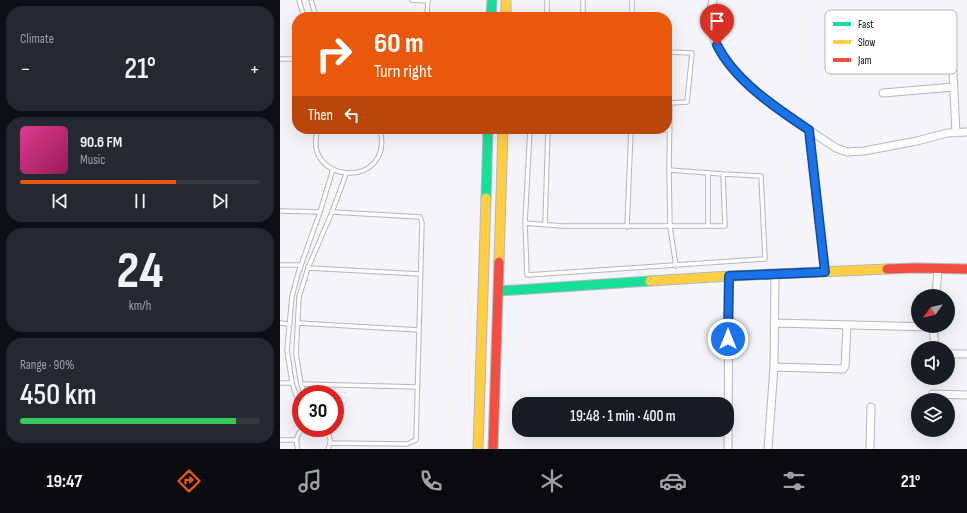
<!DOCTYPE html>
<meta charset="utf-8">
<style>
:root{--surface:#171b24;--page:#242831;--text:#f1f3f6;--muted:#9ea1a6;--line:#363941;--accent:#ea580c}
body{margin:0;font-family:"Sofia Sans Condensed",sans-serif;background:var(--page);color:var(--text);height:100vh;display:flex;flex-direction:column;font-size:15px;white-space:nowrap}
*{box-sizing:border-box;margin:0}
p{font-size:13px;color:var(--muted)}
.icon{flex:none;width:22px;height:22px;fill:none;stroke:currentColor;stroke-width:2;stroke-linecap:round;stroke-linejoin:round}
.map{position:relative;flex:1;overflow:hidden}
.side{display:flex;flex-direction:column;gap:6px;padding:6px;background:#0d0f14;width:280px}
.side>*{flex:none}
.hud{position:absolute;left:12px;top:12px;width:380px;height:122px;border-radius:16px;box-shadow:0 4px 16px #0002;background:#ea580c;color:#fff;overflow:hidden}
.needle{width:26px;rotate:236deg}
.controls{position:absolute;left:631px;top:289px;display:grid;gap:8px}
.controls a{display:grid;place-items:center;width:44px;height:44px;border-radius:50%;background:var(--surface);box-shadow:0 4px 16px #0002;font-size:20px}
.speed{position:absolute;left:12px;top:385px;display:flex;gap:8px;font-size:20px;font-weight:700;text-align:center}
.speed>*{display:grid;place-content:center;width:52px;height:52px;border-radius:50%;background:var(--surface);box-shadow:0 4px 16px #0002;line-height:1}
.speed .limit{border:6px solid #d22;background:#fff;color:#111}
.pin{position:absolute;display:grid;place-items:center;width:34px;height:34px;color:#fff;margin:-41px -17px;border-radius:50% 50% 50% 0;rotate:-45deg;box-shadow:0 0 4px #0007}
.pin .icon{rotate:45deg}
.me{position:absolute;width:44px;margin:-22px;rotate:0deg;stroke-linejoin:round;filter:drop-shadow(0 0 3px #0008)}
.turn{display:flex;align-items:center;gap:14px;height:84px;padding:0 16px;font-size:18px}
.turn .icon{width:52px;height:52px;stroke-width:2.5}
.turn b{display:block;font-size:28px;line-height:34px}
.then{display:flex;align-items:center;height:38px;padding:0 16px;background:#0003;gap:8px;font-size:15px}
.big{font-size:30px;font-weight:600;line-height:1.1}
.side .card{flex:1;display:flex;flex-direction:column;justify-content:center;gap:6px;min-width:0;padding:0 14px;border-radius:16px;background:var(--page)}
.side .dial{align-items:center;gap:0}
.dial b{font-size:52px;line-height:1}
.song{display:flex;align-items:center;gap:12px}
.cover{width:48px;height:48px;border-radius:6px;background:linear-gradient(135deg,hsl(330 70% 55%),hsl(330 70% 35%))}
.played{height:4px;border-radius:2px;background:linear-gradient(90deg,var(--accent) 65%,var(--line) 65%)}
.keys{display:flex;justify-content:space-around;direction:ltr}
.heat{display:flex;justify-content:space-between;align-items:center;font-size:22px;direction:ltr}
.charge{height:6px;border-radius:3px;background:linear-gradient(90deg,#34c759 90%,var(--line) 0)}
.trip{position:absolute;left:232px;top:397px;width:222px;height:40px;border-radius:16px;background:var(--surface);box-shadow:0 4px 16px #0002;font-weight:600;line-height:40px;text-align:center}
.tab-bar{display:flex;height:64px;justify-content:space-around;align-items:center;background:#090b0e;color:var(--muted)}
.tab-bar .icon{width:28px;height:28px}
.tab-bar .current{color:var(--accent)}
.tab-bar b{font-size:18px;color:var(--text)}
main{display:flex;flex:1;min-height:0}
.map>svg:first-child{display:block}
.lines{fill:none;stroke-linecap:round;stroke-linejoin:round}
.lane-casing{stroke:#b6b6bf;stroke-width:5.5}
.street-casing{stroke:#b6b6bf;stroke-width:9}
.fast-casing{stroke:#b6b6bf;stroke-width:11}
.slow-casing{stroke:#b6b6bf;stroke-width:11}
.jam-casing{stroke:#b6b6bf;stroke-width:11}
.lane{stroke:#fdfdfe;stroke-width:3.5}
.street{stroke:#fdfdfe;stroke-width:7}
.fast{stroke:#16e098;stroke-width:9}
.slow{stroke:#ffcf43;stroke-width:9}
.jam{stroke:#f24e42;stroke-width:9}
.route-casing{stroke:#114b97;stroke-width:10}
.route{stroke:#1a73e8;stroke-width:7}
.key{fill:#fff;stroke:#b6b6b9;stroke-width:1}
.key-label{font-size:11px;fill:#0c0b16}
</style>
<main>
<section class="side">
<div class="card"><p>Climate</p>
<div class="heat"><a>−</a><b class="big">21°</b><a>+</a></div>
</div>
<div class="card">
<div class="song"><i class="cover"></i><div><b>90.6 FM</b><p>Music</p></div></div>
<div class="played"></div>
<div class="keys"><svg class="icon" aria-label="previous" viewBox="0 0 24 24"><path d="M18 5L8 12l10 7zM5 5v14"/></svg><svg class="icon" aria-label="pause" viewBox="0 0 24 24"><path d="M8 5v14M16 5v14"/></svg><svg class="icon" aria-label="next" viewBox="0 0 24 24"><path d="M6 5l10 7-10 7zM19 5v14"/></svg></div>
</div>
<div class="card dial"><b>24</b><p>km/h</p></div>
<div class="card"><p>Range · 90%</p><b class="big">450 km</b><div class="charge"></div></div>
</section>
<div class="map">
<svg width="687" height="449" viewBox="0 0 687 449">
<rect width="100%" height="100%" fill="#f4f4fa"/>
<g class="lines">
<defs>
<path id="lane" d="M19,0L24,17
M31,0L36,17
M132,0L148,1
M303,0V15L321,17
M352,0V17
M147,17L148,0
M267,17V0
M387,52L412,53L407,102L390,103L389,170L390,227L396,266
M0,59H17
M38,129C20,184 115,191 100,129
M250,129L245,223L282,226H445L443,174L389,170
M351,129L390,130
M0,211L40,212
M245,223L247,275L485,259L481,176L443,174
M265,225L268,129
M428,226V173
M347,227L351,129
M0,265H21
M28,268L140,274
M0,323L10,324
M18,323L139,330
M0,383H12
M21,384L138,387
M24,394L21,384L16,354L19,297L28,268L52,212L66,174
M21,410L12,383L7,350L12,296L18,274L40,212L53,169
M43,428C50,433 52,441 48,449
M0,440H17
M50,443L127,444L136,440L142,223L140,217L52,212
M18,449C15,441 17,433 24,428"/>
<path id="street" d="M433,0C430,12 429,24 433,36C446,80 519,123 556,148L567,152L584,151L637,141L667,133L687,132
M672,53L676,133
M603,93L674,87
M529,130L545,272
M656,296L658,268
M494,323L653,327
M653,326L655,348
M668,354H687
M494,367L563,369L565,366L567,326
M653,394L687,395
M448,449L449,276
M488,449L494,367L495,274
M590,449L591,407"/>
<path id="fast" d="M211,17L212,0
M206,198L208,129
M219,291L370,281"/>
<path id="slow" d="M226,0V17
M219,262L223,129
M370,281L449,276L607,269
M198,449L206,198"/>
<path id="jam" d="M607,269L636,268L687,269
M213,449L219,262"/>
</defs>
<!-- lane casing -->
<use href="#lane" class="lane-casing"/>
<!-- street casing -->
<use href="#street" class="street-casing"/>
<!-- fast casing -->
<use href="#fast" class="fast-casing"/>
<!-- slow casing -->
<use href="#slow" class="slow-casing"/>
<!-- jam casing -->
<use href="#jam" class="jam-casing"/>
<!-- lane -->
<use href="#lane" class="lane"/>
<!-- street -->
<use href="#street" class="street"/>
<!-- fast -->
<use href="#fast" class="fast"/>
<!-- slow -->
<use href="#slow" class="slow"/>
<!-- jam -->
<use href="#jam" class="jam"/>
</g>
<g class="lines">
<defs>
<path id="route" d="M437,45C455,81 496,108 529,130L545,272L449,276L448,339"/>
</defs>
<!-- route casing -->
<use href="#route" class="route-casing"/>
<!-- route -->
<use href="#route" class="route"/>
</g>
<!-- legend -->
<rect x="545" y="10" width="132" height="64" rx="6" class="key"/>
<rect x="553" y="22" width="18" height="4" fill="#16e098"/>
<rect x="553" y="40" width="18" height="4" fill="#ffcf43"/>
<rect x="553" y="58" width="18" height="4" fill="#f24e42"/>
<g class="key-label">
<text x="578" y="28">Fast</text>
<text x="578" y="46">Slow</text>
<text x="578" y="64">Jam</text>
</g>
</svg>
<div class="controls">
<a><svg class="needle" viewBox="-14 -14 28 28"><path d="M0-13l5 13h-10z" fill="#e53935"/><path d="M0 13l5-13h-10z" fill="#9ea1a6"/></svg></a>
<a><svg class="icon" aria-label="sound" viewBox="0 0 24 24"><path d="M4 9h4l5-4v14l-5-4H4zM17 9q2 3 0 6"/></svg></a>
<a><svg class="icon" aria-label="layers" viewBox="0 0 24 24"><path d="M12 4l9 5-9 5-9-5zM3 14l9 5 9-5"/></svg></a>
</div>
<div class="speed"><div class="limit">30</div></div>
<div class="pin" style="left:437px;top:45px;background:#d93025"><svg class="icon" aria-label="arrive" viewBox="0 0 24 24"><path d="M6 21V4h12l-3 4 3 4H6"/></svg></div>
<svg class="me" style="left:448px;top:339px" viewBox="-20 -20 40 40"><circle r="17" fill="#1a73e8" stroke="#fff" stroke-width="3"/><path d="M0-11L8 9 0 5-8 9z" fill="#fff"/></svg>
<div class="trip">19:48 · 1 min · 400 m</div>
<div class="hud">
<div class="turn"><svg class="icon" aria-label="right" viewBox="0 0 24 24"><path d="M7 20v-9h11M14 6l5 5-5 5"/></svg><div><b>60 m</b>Turn right</div></div>
<div class="then">Then<svg class="icon" aria-label="left" viewBox="0 0 24 24"><path d="M17 20v-9H6M10 6l-5 5 5 5"/></svg></div>
</div>
</div>
</main>
<nav class="tab-bar">
<b>19:47</b>
<svg class="icon current" aria-label="directions" viewBox="0 0 24 24"><path d="M12 3l9 9-9 9-9-9zM9 14v-3h6M13 9l2 2-2 2"/></svg>
<svg class="icon" aria-label="music" viewBox="0 0 24 24"><path d="M9 18V5l10-2v13"/><circle cx="6" cy="18" r="3"/><circle cx="16" cy="16" r="3"/></svg>
<svg class="icon" aria-label="phone" viewBox="0 0 24 24"><path d="M5 4h4l2 5-3 2q2 4 5 5l2-3 5 2v4C11 20 4 13 5 4z"/></svg>
<svg class="icon" aria-label="climate" viewBox="0 0 24 24"><path d="M12 3v18M4 7l16 10M4 17L20 7"/></svg>
<svg class="icon" aria-label="car" viewBox="0 0 24 24"><path d="M5 17H2v-5l4-1 3-4h7l3 4 3 1v5h-3M9 17h6M6 11h13"/><circle cx="7" cy="17" r="2"/><circle cx="17" cy="17" r="2"/></svg>
<svg class="icon" aria-label="filters" viewBox="0 0 24 24"><path d="M4 7h16M4 17h16"/><circle cx="9" cy="7" r="2"/><circle cx="15" cy="17" r="2"/></svg>
<b>21°</b>
</nav>
